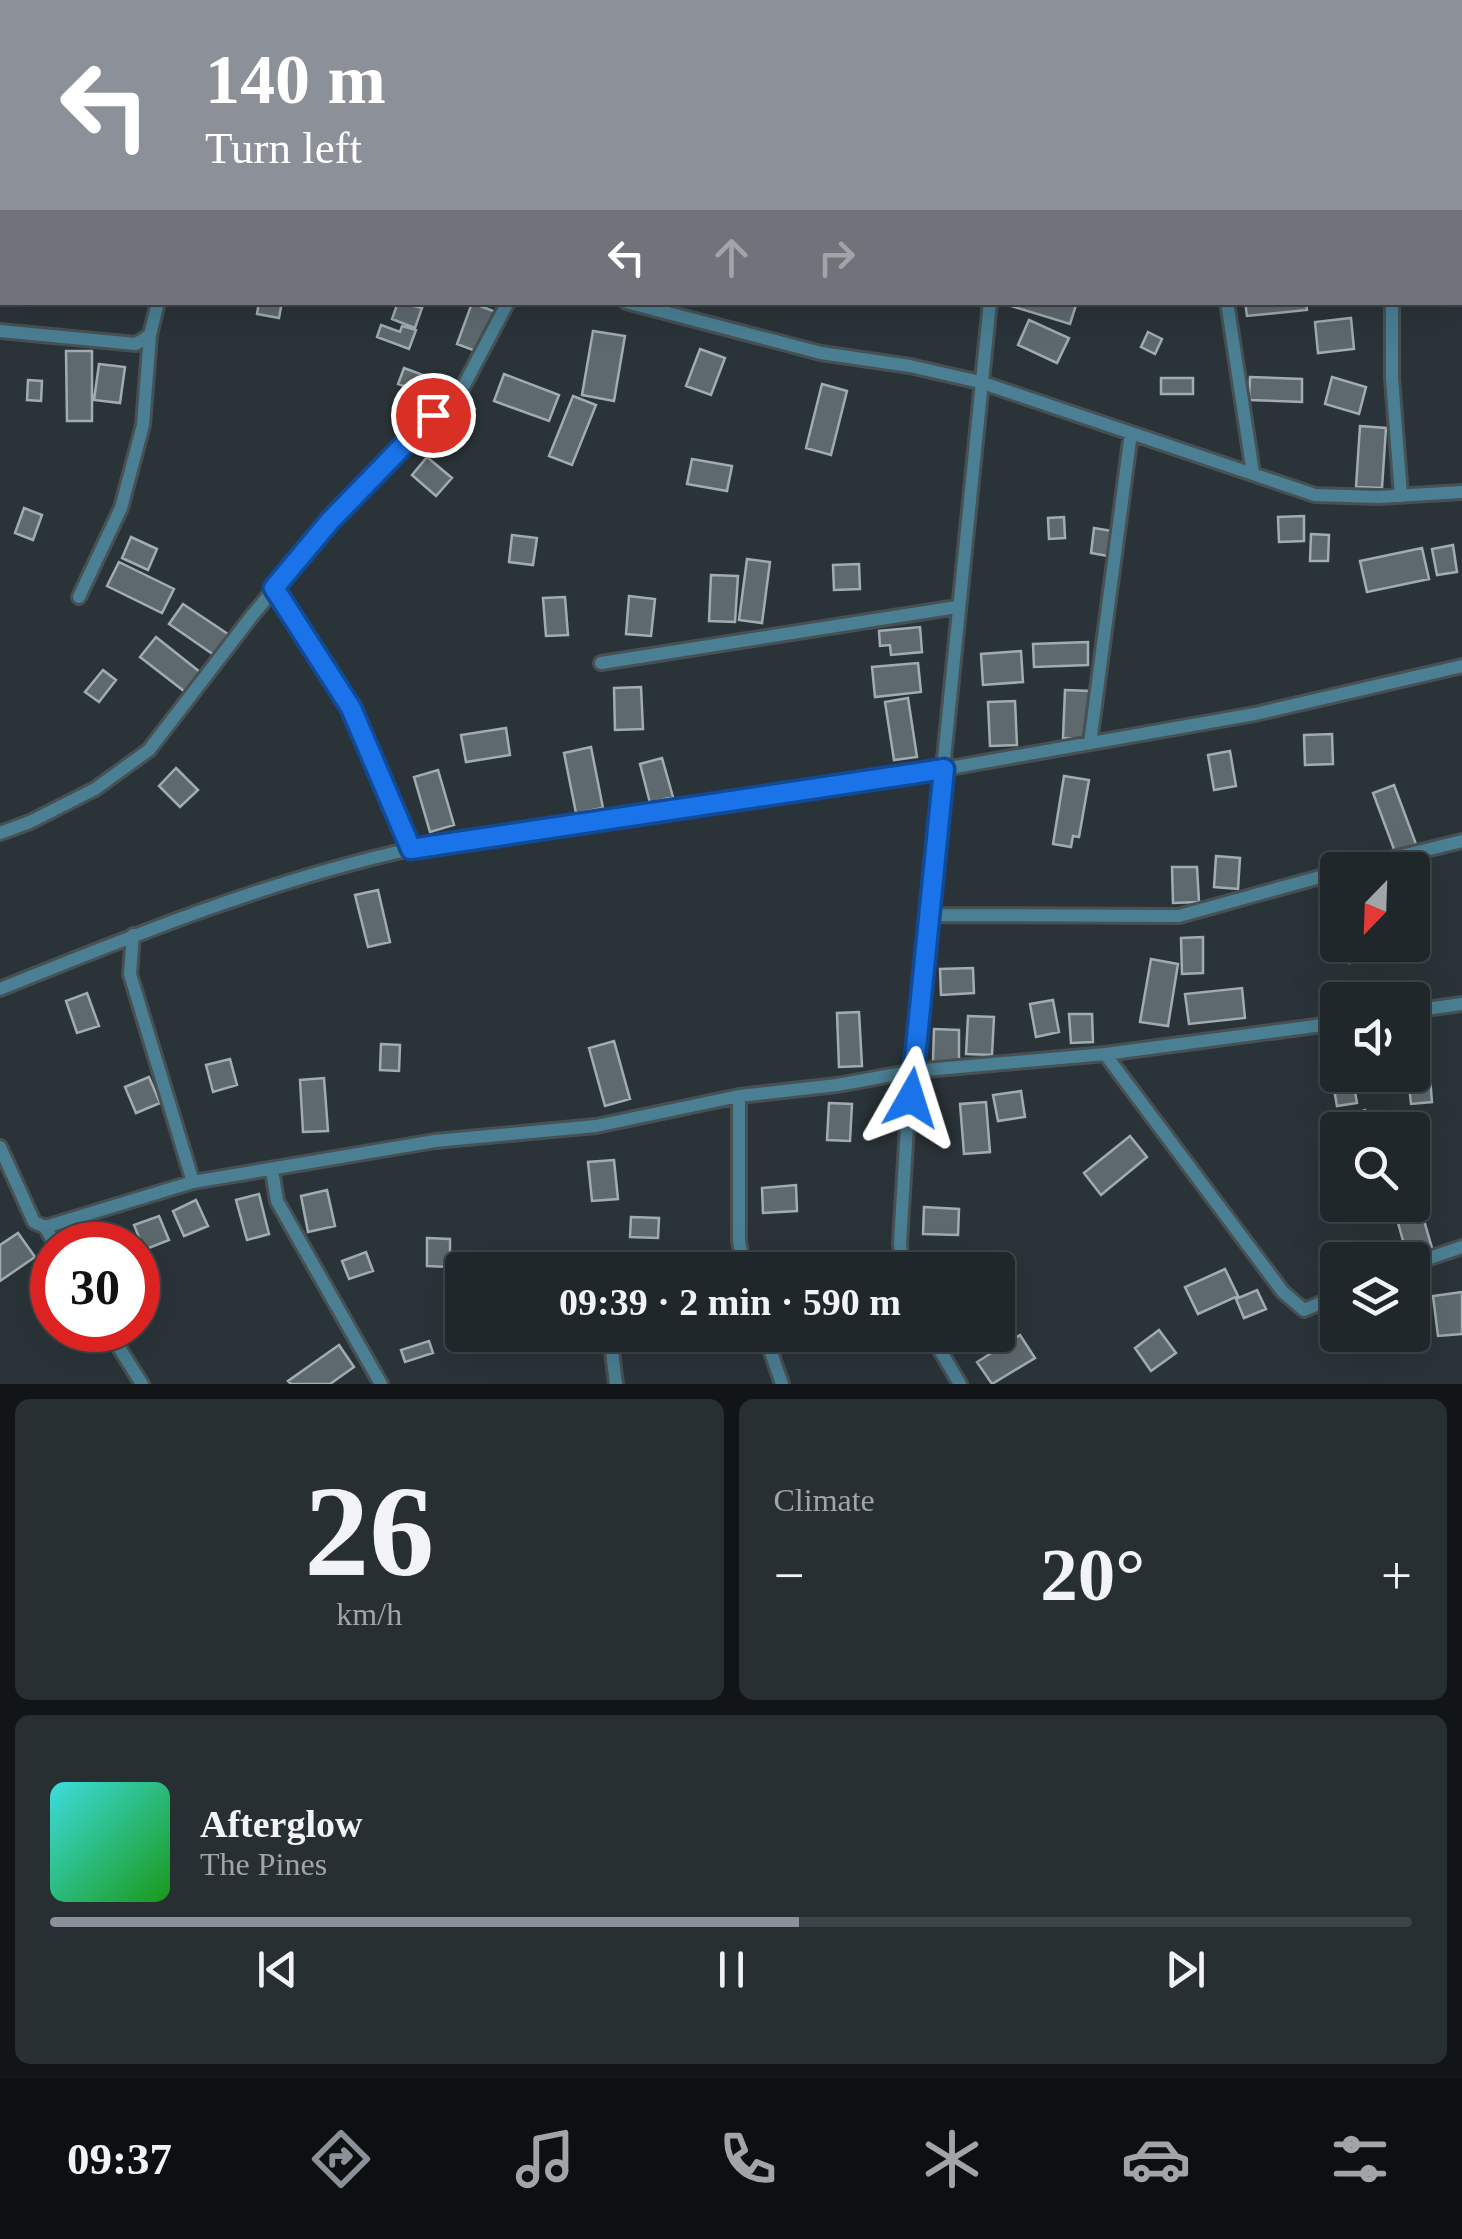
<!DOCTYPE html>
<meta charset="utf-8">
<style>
:root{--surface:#20272a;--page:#282f32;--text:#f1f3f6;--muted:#a2a5a8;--line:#3d4447;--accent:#8c9099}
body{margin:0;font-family:Georgia,serif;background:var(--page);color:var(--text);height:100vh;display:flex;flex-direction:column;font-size:38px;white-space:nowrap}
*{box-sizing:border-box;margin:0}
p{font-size:32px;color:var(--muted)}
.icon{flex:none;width:55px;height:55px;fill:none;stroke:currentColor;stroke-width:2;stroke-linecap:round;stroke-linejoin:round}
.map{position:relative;height:1384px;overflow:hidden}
.drawer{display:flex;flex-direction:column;gap:15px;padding:15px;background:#121517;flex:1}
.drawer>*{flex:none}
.hud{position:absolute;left:0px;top:0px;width:1462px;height:305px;box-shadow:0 10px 40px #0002,0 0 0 2px var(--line);background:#8c9099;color:#fff;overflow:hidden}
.needle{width:65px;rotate:203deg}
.tools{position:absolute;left:1320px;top:852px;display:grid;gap:20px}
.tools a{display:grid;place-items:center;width:110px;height:110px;border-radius:10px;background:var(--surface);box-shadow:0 10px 40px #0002,0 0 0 2px var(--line);font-size:50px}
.speed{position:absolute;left:30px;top:1222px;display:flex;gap:20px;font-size:50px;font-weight:700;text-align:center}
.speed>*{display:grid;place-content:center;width:130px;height:130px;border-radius:50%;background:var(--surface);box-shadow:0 10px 40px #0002,0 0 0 2px var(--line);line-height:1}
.speed .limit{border:15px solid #d22;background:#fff;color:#111}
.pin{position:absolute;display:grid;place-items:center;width:85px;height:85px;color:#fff;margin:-42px;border:5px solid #fff;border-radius:50%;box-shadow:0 2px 10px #0007}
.me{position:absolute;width:110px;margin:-55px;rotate:6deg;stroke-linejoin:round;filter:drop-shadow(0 0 8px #0008)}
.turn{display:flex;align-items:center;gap:35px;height:210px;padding:0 40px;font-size:45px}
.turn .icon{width:130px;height:130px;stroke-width:2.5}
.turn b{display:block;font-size:70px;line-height:85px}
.lanes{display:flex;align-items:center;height:95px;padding:0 40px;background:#0003;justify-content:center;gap:50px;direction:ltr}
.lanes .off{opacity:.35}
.big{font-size:75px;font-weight:600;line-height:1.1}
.drawer .card{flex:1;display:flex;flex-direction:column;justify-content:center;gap:15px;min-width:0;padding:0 35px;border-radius:15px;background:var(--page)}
.drawer .dial{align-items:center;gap:0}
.dial b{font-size:130px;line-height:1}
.song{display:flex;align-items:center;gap:30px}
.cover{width:120px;height:120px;border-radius:15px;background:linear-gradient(135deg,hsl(180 70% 55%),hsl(120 70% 35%))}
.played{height:10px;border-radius:5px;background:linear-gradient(90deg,var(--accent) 55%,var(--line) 55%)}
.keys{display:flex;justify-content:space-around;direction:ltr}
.heat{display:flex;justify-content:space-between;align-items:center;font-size:55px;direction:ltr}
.drawer .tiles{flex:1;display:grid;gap:15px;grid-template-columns:1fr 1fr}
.card:last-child{grid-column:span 2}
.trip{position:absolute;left:445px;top:1252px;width:570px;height:100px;border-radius:10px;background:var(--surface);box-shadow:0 10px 40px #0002,0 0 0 2px var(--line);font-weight:600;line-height:100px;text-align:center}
.tab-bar{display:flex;height:160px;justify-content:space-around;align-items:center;background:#0d1011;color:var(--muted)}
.tab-bar .icon{width:70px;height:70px}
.tab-bar .selected{color:var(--accent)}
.tab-bar b{font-size:45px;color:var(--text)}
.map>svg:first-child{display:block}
.building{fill:#5e696e;stroke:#a0acb1;stroke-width:2.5}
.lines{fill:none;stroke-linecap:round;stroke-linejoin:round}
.street-casing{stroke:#475154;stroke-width:18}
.street{stroke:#4b7f93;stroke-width:12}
.route-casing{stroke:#114b97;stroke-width:25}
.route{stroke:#1a73e8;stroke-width:18}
</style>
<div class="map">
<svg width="1462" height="1384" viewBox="0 0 1462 1384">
<rect width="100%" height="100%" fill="#2a3438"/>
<!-- building -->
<path class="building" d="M259,302H282L279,318L257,314Z
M398,302L422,308L415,328L392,319Z
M1012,302H1077L1070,324L1011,306Z
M1245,302H1306L1307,310L1247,316Z
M472,303L496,312L481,353L457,344Z
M1351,318L1354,349L1318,353L1315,322Z
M1029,320L1069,338L1057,363L1018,345Z
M381,325L400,332L402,326L416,330L409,349L377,337Z
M593,331L625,336L614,401L582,395Z
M1148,332L1162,339L1155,354L1141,347Z
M700,349L725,358L711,395L686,386Z
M66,351H92V421H67Z
M99,364L125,367L120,403L94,400Z
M404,368L423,375L417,391L398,384Z
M504,374L559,395L549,421L494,401Z
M1250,377L1302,379V402L1249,400Z
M1332,377L1366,387L1359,414L1325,404Z
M1161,378H1193V394H1161Z
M28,380L42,381L41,401L27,400Z
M822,384L847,391L831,455L806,448Z
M573,396L596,405L572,465L549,456Z
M461,402L475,409L468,427L453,420Z
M1360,426L1386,428L1382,488L1356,487Z
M427,457L452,478L436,496L412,475Z
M692,459L732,466L727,491L687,484Z
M24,508L42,515L33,540L15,533Z
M1304,516V541L1279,542L1278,517Z
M1064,517L1065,538L1049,539L1048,518Z
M1094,528L1112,531L1108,556L1091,553Z
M1311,534L1329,535L1328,561H1310Z
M512,535L537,538L533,565L509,562Z
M131,537L157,549L148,570L122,558Z
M1453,545L1457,572L1437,575L1432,549Z
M1422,548L1429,579L1367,592L1360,561Z
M747,559L770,562L762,623L739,620Z
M119,562L174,589L162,613L107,586Z
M859,564L860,589L834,590L833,565Z
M711,575L738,576L735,622L709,621Z
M629,596L655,599L651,636L626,634Z
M565,597L568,635L546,636L543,598Z
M183,604L228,634L214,655L169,624Z
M920,627L922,652L891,655L890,645L880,646L879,631Z
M156,637L205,676L189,695L140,657Z
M1088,642V665L1034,667L1033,644Z
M1021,651L1023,682L983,685L981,654Z
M918,663L921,692L875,697L872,667Z
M103,670L116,680L99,702L85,692Z
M641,687L643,729L615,730L614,688Z
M1065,690L1091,691L1090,740L1063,738Z
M908,698L917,757L894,760L885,702Z
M1015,701L1017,745L990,746L988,702Z
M506,728L510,755L466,762L461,735Z
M1332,734L1333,764L1305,765L1304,735Z
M591,747L603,808L576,813L564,753Z
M1230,751L1236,786L1214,790L1208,755Z
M662,758L673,797L650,803L640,764Z
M176,768L198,790L180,807L159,786Z
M438,770L454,825L430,832L414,777Z
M1064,776L1089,780L1079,837L1073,836L1071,847L1053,844Z
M1394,785L1416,844L1395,852L1373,793Z
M1216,856L1240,858L1238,889L1214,887Z
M1172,867H1197L1199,902L1173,903Z
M378,890L390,942L368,947L355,895Z
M1203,937V973L1182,974L1181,938Z
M1346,945H1370L1373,960L1349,963Z
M1382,945H1410L1411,956L1384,960Z
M1151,959L1178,964L1168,1026L1140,1022Z
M973,968L974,993L941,995L940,969Z
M1242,988L1245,1018L1189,1024L1185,994Z
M87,993L99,1026L77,1033L66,1001Z
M1053,1000L1059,1032L1036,1037L1030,1004Z
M859,1012L862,1066L839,1067L837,1013Z
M1069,1014H1092L1093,1042L1071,1043Z
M968,1016L994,1017L992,1055L966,1054Z
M934,1029L959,1030V1062L933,1061Z
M614,1041L630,1099L605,1106L589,1048Z
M1427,1041L1432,1102L1411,1104L1408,1075H1412V1042Z
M381,1044L400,1045L399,1071L380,1070Z
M1338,1048V1075H1352L1357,1103L1337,1106L1327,1050Z
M230,1059L237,1085L213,1092L206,1065Z
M149,1077L160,1103L136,1113L125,1087Z
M324,1078L328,1131L303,1132L300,1080Z
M1021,1091L1025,1117L998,1121L993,1095Z
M986,1102L990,1152L964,1154L960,1104Z
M829,1103L852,1104L850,1141L827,1140Z
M1365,1110L1373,1130H1343L1339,1120Z
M1130,1136L1147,1157L1101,1195L1084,1173Z
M614,1160L618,1199L592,1201L588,1162Z
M796,1185L797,1211L763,1213L762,1188Z
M1414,1186L1432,1248L1407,1255L1393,1205H1412Z
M327,1190L335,1226L308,1232L301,1196Z
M259,1194L269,1234L247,1240L236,1200Z
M196,1200L208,1226L184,1236L173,1211Z
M924,1207L959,1209L958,1235L923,1234Z
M159,1216L169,1240L144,1250L134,1225Z
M631,1217L659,1218L658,1238L630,1237Z
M18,1233L35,1257L0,1281V1245Z
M427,1238L450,1239V1267L427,1266Z
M366,1252L373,1271L349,1279L342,1261Z
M1225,1269L1238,1296L1198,1314L1185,1287Z
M1257,1290L1266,1309L1244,1318L1236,1299Z
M1462,1292V1334L1438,1336L1433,1296Z
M1338,1305V1335H1347L1337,1341L1321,1315Z
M1159,1330L1176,1353L1151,1371L1135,1348Z
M866,1335H902L903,1339L871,1350Z
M1020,1335L1035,1358L992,1384L977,1362Z
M429,1341L433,1353L405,1362L401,1350Z
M339,1345L354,1367L330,1384H291L288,1381Z"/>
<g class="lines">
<defs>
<path id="street" d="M248,2L249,0
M810,2L811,0
M1025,2V0
M1197,2V0
M1460,126H1462
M0,156H2
M626,302L821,353L910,366L980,382L1315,495L1378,497L1462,492
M1227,302L1253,473
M1392,302V378L1401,496
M0,331L136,344L150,335L158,302
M274,589L351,707L411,849
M79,597L121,508L143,425L150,335
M601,663L957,607
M1090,743L1131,433
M0,833L30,822L95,789L149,750L251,617L330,521L404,442L462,389L508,302
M1345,870L1462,841
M930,915L1179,916L1338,872
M133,935L130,974L193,1182
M0,989C134,935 270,880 411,849L944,769L1255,714L1462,666
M1412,1011L1462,1004
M1105,1054L1283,1292L1304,1310L1338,1296
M739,1096V1241L744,1270
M0,1147L34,1222L45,1227L193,1182L435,1141L596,1126L739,1096L837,1085L914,1071L1105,1054L1338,1023
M272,1170L277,1201L381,1384
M45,1227L56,1245
M1412,1264L1462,1247
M902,1270L900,1243L907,1126L990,302
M108,1330L142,1384
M610,1335L616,1384
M765,1335L782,1384
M931,1335L960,1384"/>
</defs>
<!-- street casing -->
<use href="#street" class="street-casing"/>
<!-- street -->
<use href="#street" class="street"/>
</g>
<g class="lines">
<defs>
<path id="route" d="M433,415L330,521L274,588L351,708L411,849L944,769L911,1098"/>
</defs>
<!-- route casing -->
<use href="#route" class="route-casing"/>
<!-- route -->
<use href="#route" class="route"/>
</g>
</svg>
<div class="tools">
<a><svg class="needle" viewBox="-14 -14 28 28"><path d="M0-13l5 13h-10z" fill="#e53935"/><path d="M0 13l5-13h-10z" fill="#a2a5a8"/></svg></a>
<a><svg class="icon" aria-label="sound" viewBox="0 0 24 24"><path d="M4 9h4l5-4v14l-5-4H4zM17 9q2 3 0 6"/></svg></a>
<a><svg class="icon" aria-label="search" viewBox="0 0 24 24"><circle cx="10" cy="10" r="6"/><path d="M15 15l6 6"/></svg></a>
<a><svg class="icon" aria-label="layers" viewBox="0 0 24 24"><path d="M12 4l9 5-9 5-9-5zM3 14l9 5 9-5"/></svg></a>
</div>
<div class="speed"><div class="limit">30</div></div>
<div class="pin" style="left:433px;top:415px;background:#d93025"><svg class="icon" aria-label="arrive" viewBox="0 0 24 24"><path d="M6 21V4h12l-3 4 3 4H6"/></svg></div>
<svg class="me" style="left:911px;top:1098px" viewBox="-20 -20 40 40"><path d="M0-17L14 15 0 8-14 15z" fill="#1a73e8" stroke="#fff" stroke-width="4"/></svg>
<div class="trip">09:39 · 2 min · 590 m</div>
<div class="hud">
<div class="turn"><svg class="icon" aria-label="left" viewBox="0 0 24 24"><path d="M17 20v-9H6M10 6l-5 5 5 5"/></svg><div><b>140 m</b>Turn left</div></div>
<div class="lanes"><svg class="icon" aria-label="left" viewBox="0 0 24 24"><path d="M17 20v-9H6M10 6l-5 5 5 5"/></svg><svg class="icon off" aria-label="ahead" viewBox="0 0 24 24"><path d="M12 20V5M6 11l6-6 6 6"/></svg><svg class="icon off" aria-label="right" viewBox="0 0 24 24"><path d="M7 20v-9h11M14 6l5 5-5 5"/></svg></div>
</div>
</div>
<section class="drawer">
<div class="tiles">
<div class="card dial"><b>26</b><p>km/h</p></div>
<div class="card"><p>Climate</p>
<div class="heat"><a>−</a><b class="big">20°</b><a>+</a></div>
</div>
<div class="card">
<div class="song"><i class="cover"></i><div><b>Afterglow</b><p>The Pines</p></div></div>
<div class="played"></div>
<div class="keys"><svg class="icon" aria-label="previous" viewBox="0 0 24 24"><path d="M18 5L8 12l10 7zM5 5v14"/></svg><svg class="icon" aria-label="pause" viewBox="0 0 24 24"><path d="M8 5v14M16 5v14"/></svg><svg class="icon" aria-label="next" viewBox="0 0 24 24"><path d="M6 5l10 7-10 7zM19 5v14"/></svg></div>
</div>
</div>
</section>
<nav class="tab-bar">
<b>09:37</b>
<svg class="icon selected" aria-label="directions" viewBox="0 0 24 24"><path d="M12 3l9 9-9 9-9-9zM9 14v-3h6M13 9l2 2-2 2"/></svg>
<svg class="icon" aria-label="music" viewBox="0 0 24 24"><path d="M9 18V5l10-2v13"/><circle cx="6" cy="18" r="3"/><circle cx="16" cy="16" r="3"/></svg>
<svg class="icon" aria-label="phone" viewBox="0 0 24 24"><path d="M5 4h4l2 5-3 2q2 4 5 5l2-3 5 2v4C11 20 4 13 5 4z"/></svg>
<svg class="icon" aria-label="climate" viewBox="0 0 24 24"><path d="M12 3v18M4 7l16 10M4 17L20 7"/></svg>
<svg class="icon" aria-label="car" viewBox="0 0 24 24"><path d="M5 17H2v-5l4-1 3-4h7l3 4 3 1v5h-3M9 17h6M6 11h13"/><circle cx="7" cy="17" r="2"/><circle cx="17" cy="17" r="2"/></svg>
<svg class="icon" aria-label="filters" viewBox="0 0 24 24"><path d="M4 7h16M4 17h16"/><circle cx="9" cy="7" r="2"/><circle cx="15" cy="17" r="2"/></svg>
</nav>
